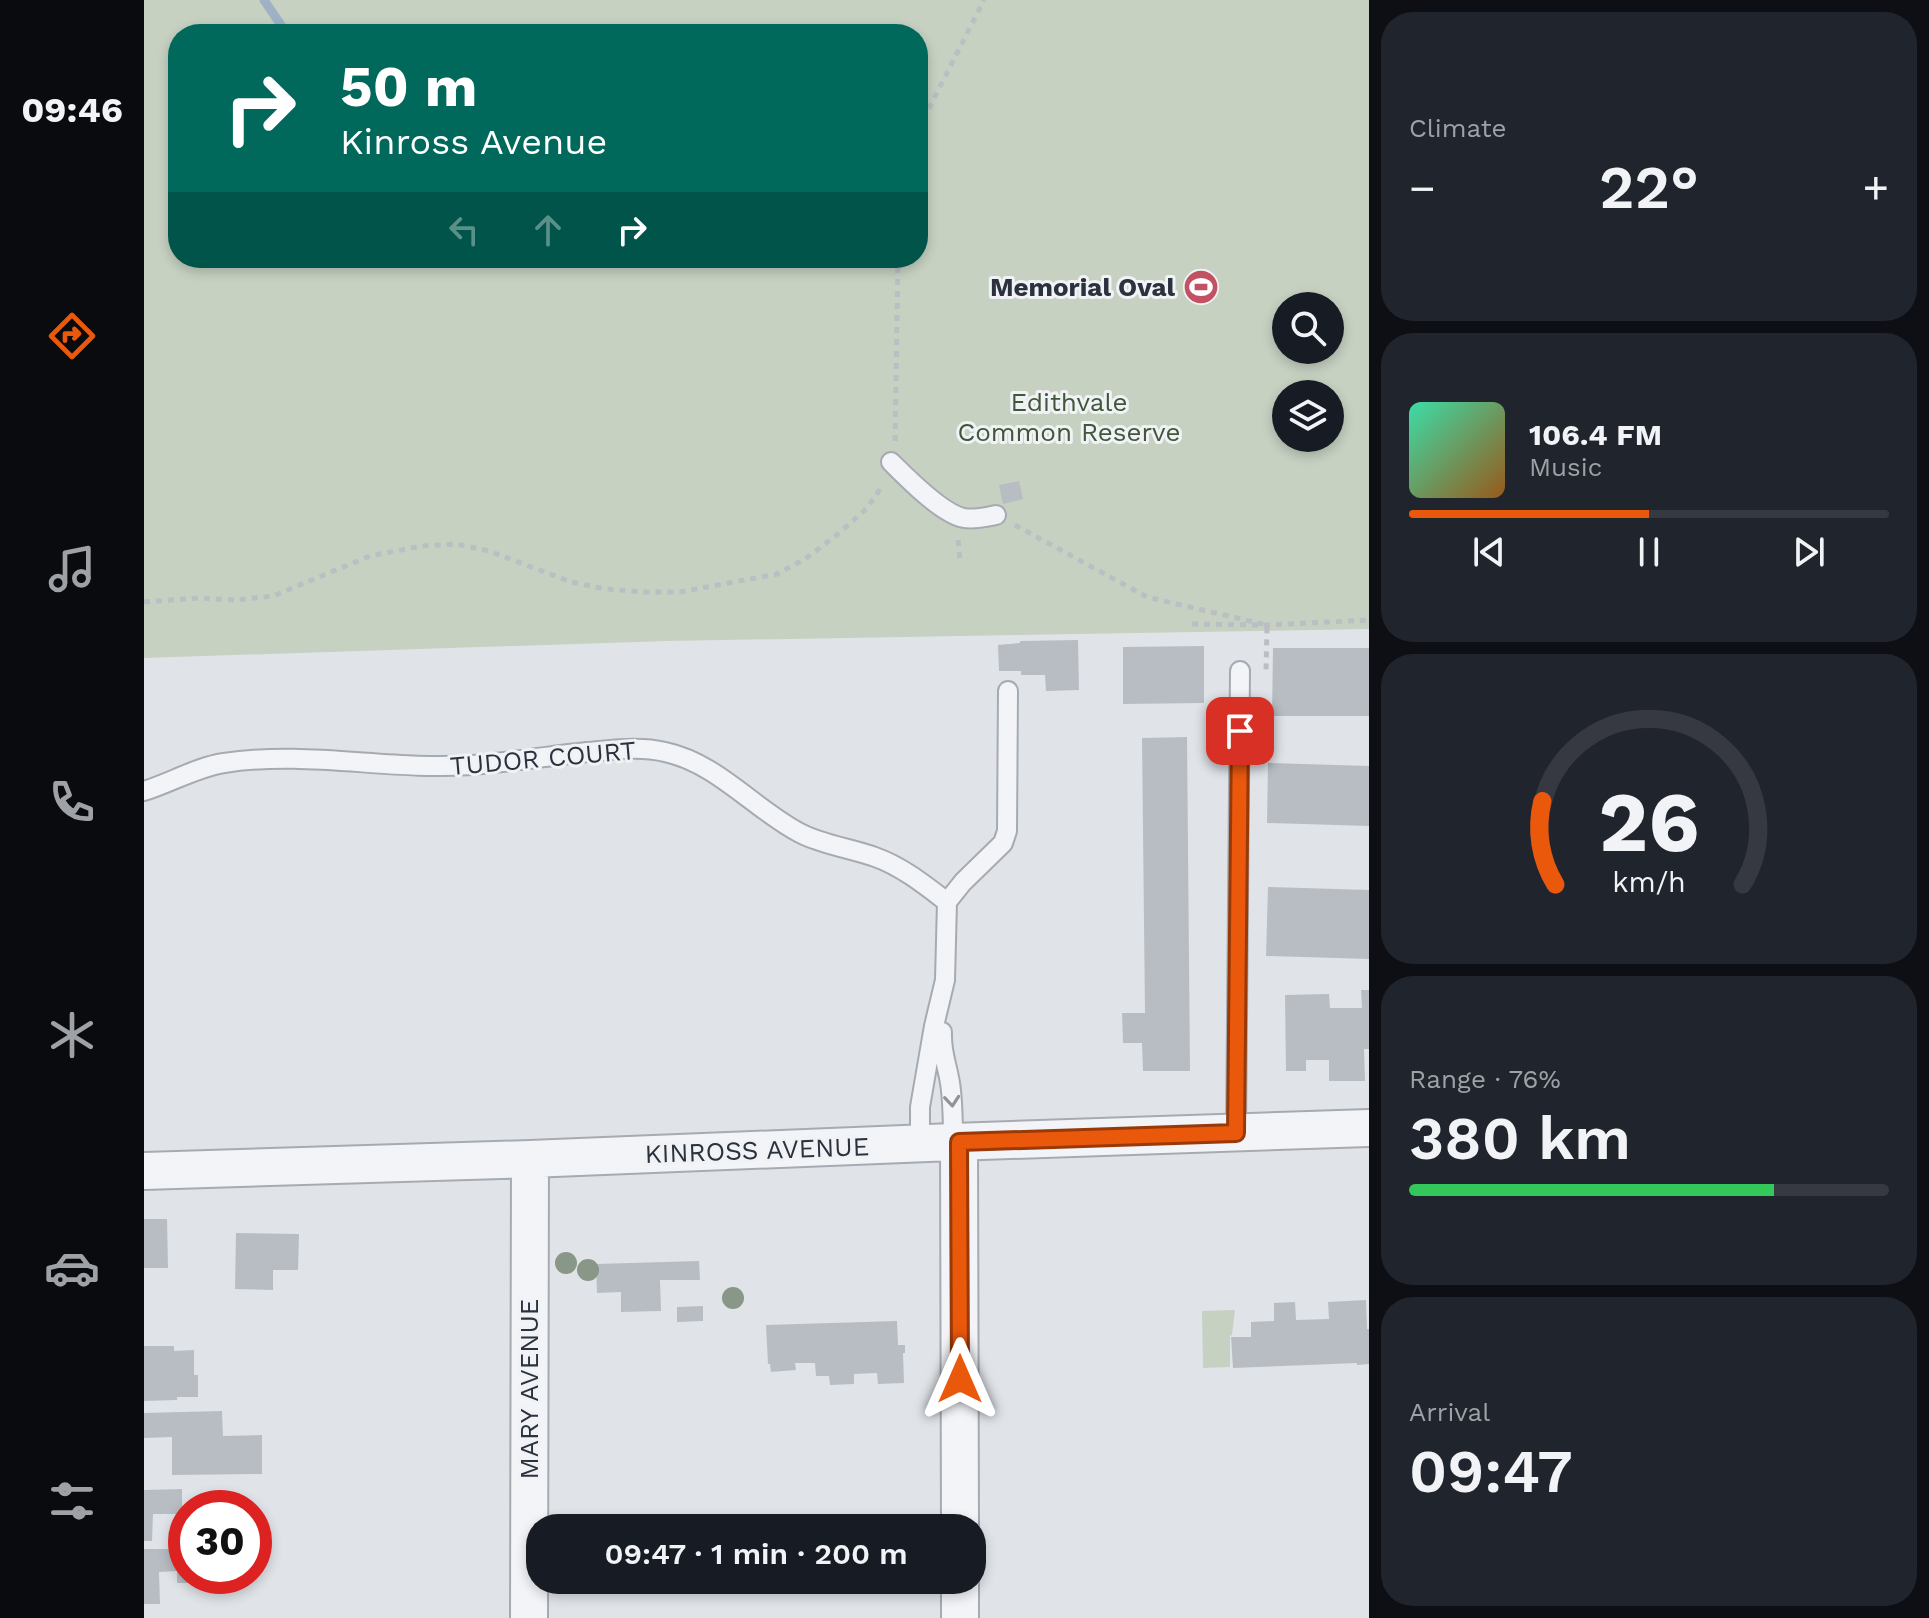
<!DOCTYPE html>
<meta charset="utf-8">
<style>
:root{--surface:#171b24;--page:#20242c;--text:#f1f3f6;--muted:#9ea1a6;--line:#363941;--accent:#ea580c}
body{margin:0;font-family:"Work Sans",sans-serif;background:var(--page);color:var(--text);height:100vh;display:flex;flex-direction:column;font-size:30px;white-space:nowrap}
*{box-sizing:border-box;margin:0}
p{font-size:26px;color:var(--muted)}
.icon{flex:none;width:44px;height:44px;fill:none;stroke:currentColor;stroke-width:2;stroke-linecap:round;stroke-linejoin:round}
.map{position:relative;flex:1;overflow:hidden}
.drawer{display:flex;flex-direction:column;gap:12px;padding:12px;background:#0d0f14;width:560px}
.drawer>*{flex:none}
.top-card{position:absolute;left:24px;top:24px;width:760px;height:244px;border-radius:32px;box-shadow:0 4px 12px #0003;background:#00695c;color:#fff;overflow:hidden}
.controls{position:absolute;left:1128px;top:292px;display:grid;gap:16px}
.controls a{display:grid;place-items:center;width:72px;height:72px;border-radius:50%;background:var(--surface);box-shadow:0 4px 12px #0003;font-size:40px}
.speed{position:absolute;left:24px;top:1490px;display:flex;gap:16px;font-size:40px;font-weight:700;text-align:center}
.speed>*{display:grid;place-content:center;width:104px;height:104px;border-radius:50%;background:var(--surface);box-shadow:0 4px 12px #0003;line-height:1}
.speed .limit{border:12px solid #d22;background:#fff;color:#111}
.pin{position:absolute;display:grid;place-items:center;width:68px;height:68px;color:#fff;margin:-34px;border-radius:16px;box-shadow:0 4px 12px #0006}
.me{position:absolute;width:88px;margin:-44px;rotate:0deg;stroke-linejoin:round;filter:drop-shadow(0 0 6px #0008)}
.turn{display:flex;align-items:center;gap:28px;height:168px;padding:0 40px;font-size:36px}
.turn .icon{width:104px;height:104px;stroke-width:2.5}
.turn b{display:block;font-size:56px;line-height:68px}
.lanes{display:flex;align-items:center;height:76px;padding:0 40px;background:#0003;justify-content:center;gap:40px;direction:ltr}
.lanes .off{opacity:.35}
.big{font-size:60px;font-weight:600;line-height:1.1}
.drawer .card{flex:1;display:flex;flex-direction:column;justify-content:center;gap:12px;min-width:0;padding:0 28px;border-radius:32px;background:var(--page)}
.drawer .dial{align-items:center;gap:0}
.dial svg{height:208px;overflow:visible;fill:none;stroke:var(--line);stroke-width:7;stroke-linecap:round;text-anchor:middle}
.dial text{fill:var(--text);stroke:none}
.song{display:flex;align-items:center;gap:24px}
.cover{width:96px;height:96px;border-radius:12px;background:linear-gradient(135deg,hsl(160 70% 55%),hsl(30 70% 35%))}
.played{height:8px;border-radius:4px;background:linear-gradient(90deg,var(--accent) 50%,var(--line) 50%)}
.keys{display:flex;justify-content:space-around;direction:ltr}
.heat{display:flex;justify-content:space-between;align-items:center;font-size:44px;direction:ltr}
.charge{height:12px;border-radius:6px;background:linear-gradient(90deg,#34c759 76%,var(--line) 0)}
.trip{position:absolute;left:382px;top:1514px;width:460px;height:80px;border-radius:32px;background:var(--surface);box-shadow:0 4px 12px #0003;font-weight:600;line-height:80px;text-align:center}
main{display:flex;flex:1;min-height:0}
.tab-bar{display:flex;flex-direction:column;width:144px;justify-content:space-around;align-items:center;background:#090b0e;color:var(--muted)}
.tab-bar .icon{width:56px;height:56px}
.tab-bar .current{color:var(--accent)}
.tab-bar b{font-size:36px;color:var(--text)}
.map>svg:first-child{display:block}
.green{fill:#c6d1c2;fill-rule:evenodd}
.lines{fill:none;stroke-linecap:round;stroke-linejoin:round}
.stream{stroke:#9fb2c5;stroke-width:9}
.building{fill:#b8bdc4}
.service-casing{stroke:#a6abb2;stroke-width:22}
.minor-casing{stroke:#a6abb2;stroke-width:40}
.path{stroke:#bbbec3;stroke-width:5;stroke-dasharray:6 6;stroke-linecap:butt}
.service{stroke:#f3f4f7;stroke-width:18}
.minor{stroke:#f3f4f7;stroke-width:36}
.tree{fill:#889788}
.oneway{stroke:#8e939a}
.route-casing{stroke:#983908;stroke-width:20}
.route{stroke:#ea580c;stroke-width:14}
.labels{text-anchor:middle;stroke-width:6;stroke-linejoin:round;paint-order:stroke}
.poi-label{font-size:26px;font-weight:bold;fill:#2a323e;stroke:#f0f2f6;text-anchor:end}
.park-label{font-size:26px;fill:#405839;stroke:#f0f2f6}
.street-label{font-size:26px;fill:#2a323e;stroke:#f0f2f6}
</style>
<main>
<nav class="tab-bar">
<b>09:46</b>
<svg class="icon current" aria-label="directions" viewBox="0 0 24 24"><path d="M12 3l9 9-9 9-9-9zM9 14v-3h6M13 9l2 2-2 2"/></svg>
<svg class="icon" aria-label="music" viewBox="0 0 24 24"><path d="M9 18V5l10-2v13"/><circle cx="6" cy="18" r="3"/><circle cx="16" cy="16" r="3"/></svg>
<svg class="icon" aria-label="phone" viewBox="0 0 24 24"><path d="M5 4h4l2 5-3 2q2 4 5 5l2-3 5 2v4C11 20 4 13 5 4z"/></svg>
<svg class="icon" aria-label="climate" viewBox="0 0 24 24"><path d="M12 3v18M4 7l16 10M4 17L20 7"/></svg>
<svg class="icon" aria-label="car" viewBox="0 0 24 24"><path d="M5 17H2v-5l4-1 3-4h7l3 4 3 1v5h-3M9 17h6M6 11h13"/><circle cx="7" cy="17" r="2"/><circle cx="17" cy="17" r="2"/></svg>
<svg class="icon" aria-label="filters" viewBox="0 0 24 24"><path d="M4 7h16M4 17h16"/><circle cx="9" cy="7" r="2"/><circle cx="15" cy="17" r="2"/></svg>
</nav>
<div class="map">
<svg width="1225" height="1618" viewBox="0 0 1225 1618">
<rect width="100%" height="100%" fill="#e0e4e8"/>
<!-- green -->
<path class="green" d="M0,0H1225V629L523,641L0,658ZM34,34H774V258H34ZM1142,306H1186V350H1142ZM1142,394H1186V438H1142Z
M1091,1310L1088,1335L1086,1336V1367L1059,1368L1058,1311Z"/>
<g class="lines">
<!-- stream -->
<path class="stream" d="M120,0L143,34"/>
</g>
<!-- building -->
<path class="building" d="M875,481L879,499L859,504L855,485Z
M934,640L935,690L902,691L901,675H877V671H855L854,645L876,643V641Z
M1060,646V703L979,704V647Z
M1129,648H1225V716H1128Z
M1043,737L1046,1071H999L998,1043H979L978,1013H1001L998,738Z
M1124,763L1225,766V826L1123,823Z
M1124,887L1225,890V959L1122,956Z
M1217,990H1225V1049H1220L1221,1081H1185V1060H1162V1071H1142L1141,995L1185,994L1186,1008H1218Z
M0,1219H23L24,1268H0Z
M92,1233L155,1234L154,1270H129V1290L91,1289Z
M555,1261L556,1280H516L517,1311L477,1312V1292L453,1293L452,1264Z
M1222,1300L1223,1329H1225V1364L1213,1365V1363L1089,1368L1087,1337H1107V1322L1130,1321V1303L1151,1302L1152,1320L1185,1319L1184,1302Z
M559,1306V1321L533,1322V1307Z
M753,1321L754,1345H761V1353H759L760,1383L734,1384L733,1373L710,1374V1384L686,1385L685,1376H672L671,1363H651L652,1370L627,1372L626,1364H624L622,1325Z
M0,1346H30V1351L50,1350V1375H54V1397H33V1400L0,1401Z
M78,1411L79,1436L118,1435V1474L28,1475V1437L0,1438V1413Z
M38,1489V1514H9L8,1541H0V1490Z
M0,1549H42V1576H53V1583H33V1571L15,1572L16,1604H0Z"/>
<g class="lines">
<defs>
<path id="service" d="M747,462C763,478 798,514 820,518C830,520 842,517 852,515
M0,791C26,783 53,767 80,763C163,750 246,771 328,765C367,762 405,756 443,752C469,750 495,746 521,752C573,763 610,809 656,833C679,845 706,848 731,857C757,866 781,885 803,902L801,980L790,1026L776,1107V1143
M803,902L819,882L859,843L863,831L864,691
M798,1032C797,1052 803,1064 806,1083C809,1102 809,1122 809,1142
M1092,1133L1096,671"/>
<path id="minor" d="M815,1142L816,1528
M0,1171L386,1159L809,1142L1225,1128
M385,1618L386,1159
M816,1618V1580"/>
</defs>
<!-- service casing -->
<use href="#service" class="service-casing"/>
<!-- minor casing -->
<use href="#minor" class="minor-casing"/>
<!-- path -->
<path class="path" d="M774,130L840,0
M751,441L754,258
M871,525L1003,597L1123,625L1122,673
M814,540L816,559
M0,602L54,598L92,600L129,596L226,556L278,546L312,544L345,551L427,582L462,589L501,592H536L633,574L661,559L694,534L723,508L739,485
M1048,624L1123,625L1225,620"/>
<!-- service -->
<use href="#service" class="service"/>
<!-- minor -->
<use href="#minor" class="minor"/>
</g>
<!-- trees -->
<g class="tree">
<circle cx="422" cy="1263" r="11"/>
<circle cx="444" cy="1270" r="11"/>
<circle cx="589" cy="1298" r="11"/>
</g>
<!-- one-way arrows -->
<defs><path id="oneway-chevron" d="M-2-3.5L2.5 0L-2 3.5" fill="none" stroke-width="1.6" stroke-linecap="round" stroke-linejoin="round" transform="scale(2)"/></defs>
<use class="oneway" href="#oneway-chevron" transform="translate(808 1101) rotate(85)"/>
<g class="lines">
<defs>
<path id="route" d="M816,1379L815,1142L1092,1133L1096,731"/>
</defs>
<!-- route casing -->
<use href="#route" class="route-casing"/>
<!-- route -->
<use href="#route" class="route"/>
</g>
<!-- icons -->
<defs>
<symbol id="stadium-disc" viewBox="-11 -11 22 22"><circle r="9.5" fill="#c25164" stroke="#f0f2f6"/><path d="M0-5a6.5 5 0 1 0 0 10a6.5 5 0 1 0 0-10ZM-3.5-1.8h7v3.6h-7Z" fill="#fff"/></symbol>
</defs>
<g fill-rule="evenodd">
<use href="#stadium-disc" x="1037" y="267" width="40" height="40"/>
</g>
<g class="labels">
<!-- poi labels -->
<g class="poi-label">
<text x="1031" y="296">Memorial Oval</text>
</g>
<!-- park labels -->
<g class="park-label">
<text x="925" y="411">Edithvale<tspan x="925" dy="30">Common Reserve</tspan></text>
</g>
<!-- street labels -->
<g class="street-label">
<text transform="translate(399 758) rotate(-5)" y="9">TUDOR COURT</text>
<text transform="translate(613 1150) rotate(-2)" y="9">KINROSS AVENUE</text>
<text transform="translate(385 1389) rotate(-90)" y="9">MARY AVENUE</text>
</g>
</g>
</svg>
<div class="controls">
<a><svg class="icon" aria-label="search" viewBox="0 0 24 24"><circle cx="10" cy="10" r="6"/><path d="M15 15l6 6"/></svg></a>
<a><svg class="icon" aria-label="layers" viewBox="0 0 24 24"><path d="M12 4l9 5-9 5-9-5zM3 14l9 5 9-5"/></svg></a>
</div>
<div class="speed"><div class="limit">30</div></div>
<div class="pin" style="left:1096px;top:731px;background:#d93025"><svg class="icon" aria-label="arrive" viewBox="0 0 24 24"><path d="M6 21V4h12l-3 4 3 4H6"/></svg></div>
<svg class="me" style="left:816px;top:1379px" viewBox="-20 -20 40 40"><path d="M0-17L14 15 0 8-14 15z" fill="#ea580c" stroke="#fff" stroke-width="4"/></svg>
<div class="trip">09:47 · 1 min · 200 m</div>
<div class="top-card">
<div class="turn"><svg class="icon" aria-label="right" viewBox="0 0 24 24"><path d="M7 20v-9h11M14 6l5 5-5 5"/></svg><div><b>50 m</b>Kinross Avenue</div></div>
<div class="lanes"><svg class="icon off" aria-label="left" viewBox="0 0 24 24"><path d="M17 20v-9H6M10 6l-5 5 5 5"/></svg><svg class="icon off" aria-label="ahead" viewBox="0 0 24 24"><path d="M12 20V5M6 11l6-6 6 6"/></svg><svg class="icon" aria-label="right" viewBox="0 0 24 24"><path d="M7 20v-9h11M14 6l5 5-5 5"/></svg></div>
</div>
</div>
<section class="drawer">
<div class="card"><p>Climate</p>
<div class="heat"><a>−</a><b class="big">22°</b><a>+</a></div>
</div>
<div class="card">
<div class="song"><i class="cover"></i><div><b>106.4 FM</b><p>Music</p></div></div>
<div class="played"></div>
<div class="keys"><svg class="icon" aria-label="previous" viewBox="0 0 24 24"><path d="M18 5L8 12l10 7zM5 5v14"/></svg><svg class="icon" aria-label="pause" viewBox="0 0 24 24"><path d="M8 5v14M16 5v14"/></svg><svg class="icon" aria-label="next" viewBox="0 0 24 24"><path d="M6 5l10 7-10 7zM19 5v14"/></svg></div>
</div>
<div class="card dial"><svg viewBox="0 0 100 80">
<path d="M14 69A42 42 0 1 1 86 69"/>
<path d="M14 69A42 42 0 0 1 9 37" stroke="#ea580c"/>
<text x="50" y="56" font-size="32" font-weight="700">26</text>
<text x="50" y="72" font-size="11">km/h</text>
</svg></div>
<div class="card"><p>Range · 76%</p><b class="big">380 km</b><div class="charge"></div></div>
<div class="card"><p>Arrival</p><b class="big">09:47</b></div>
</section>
</main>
